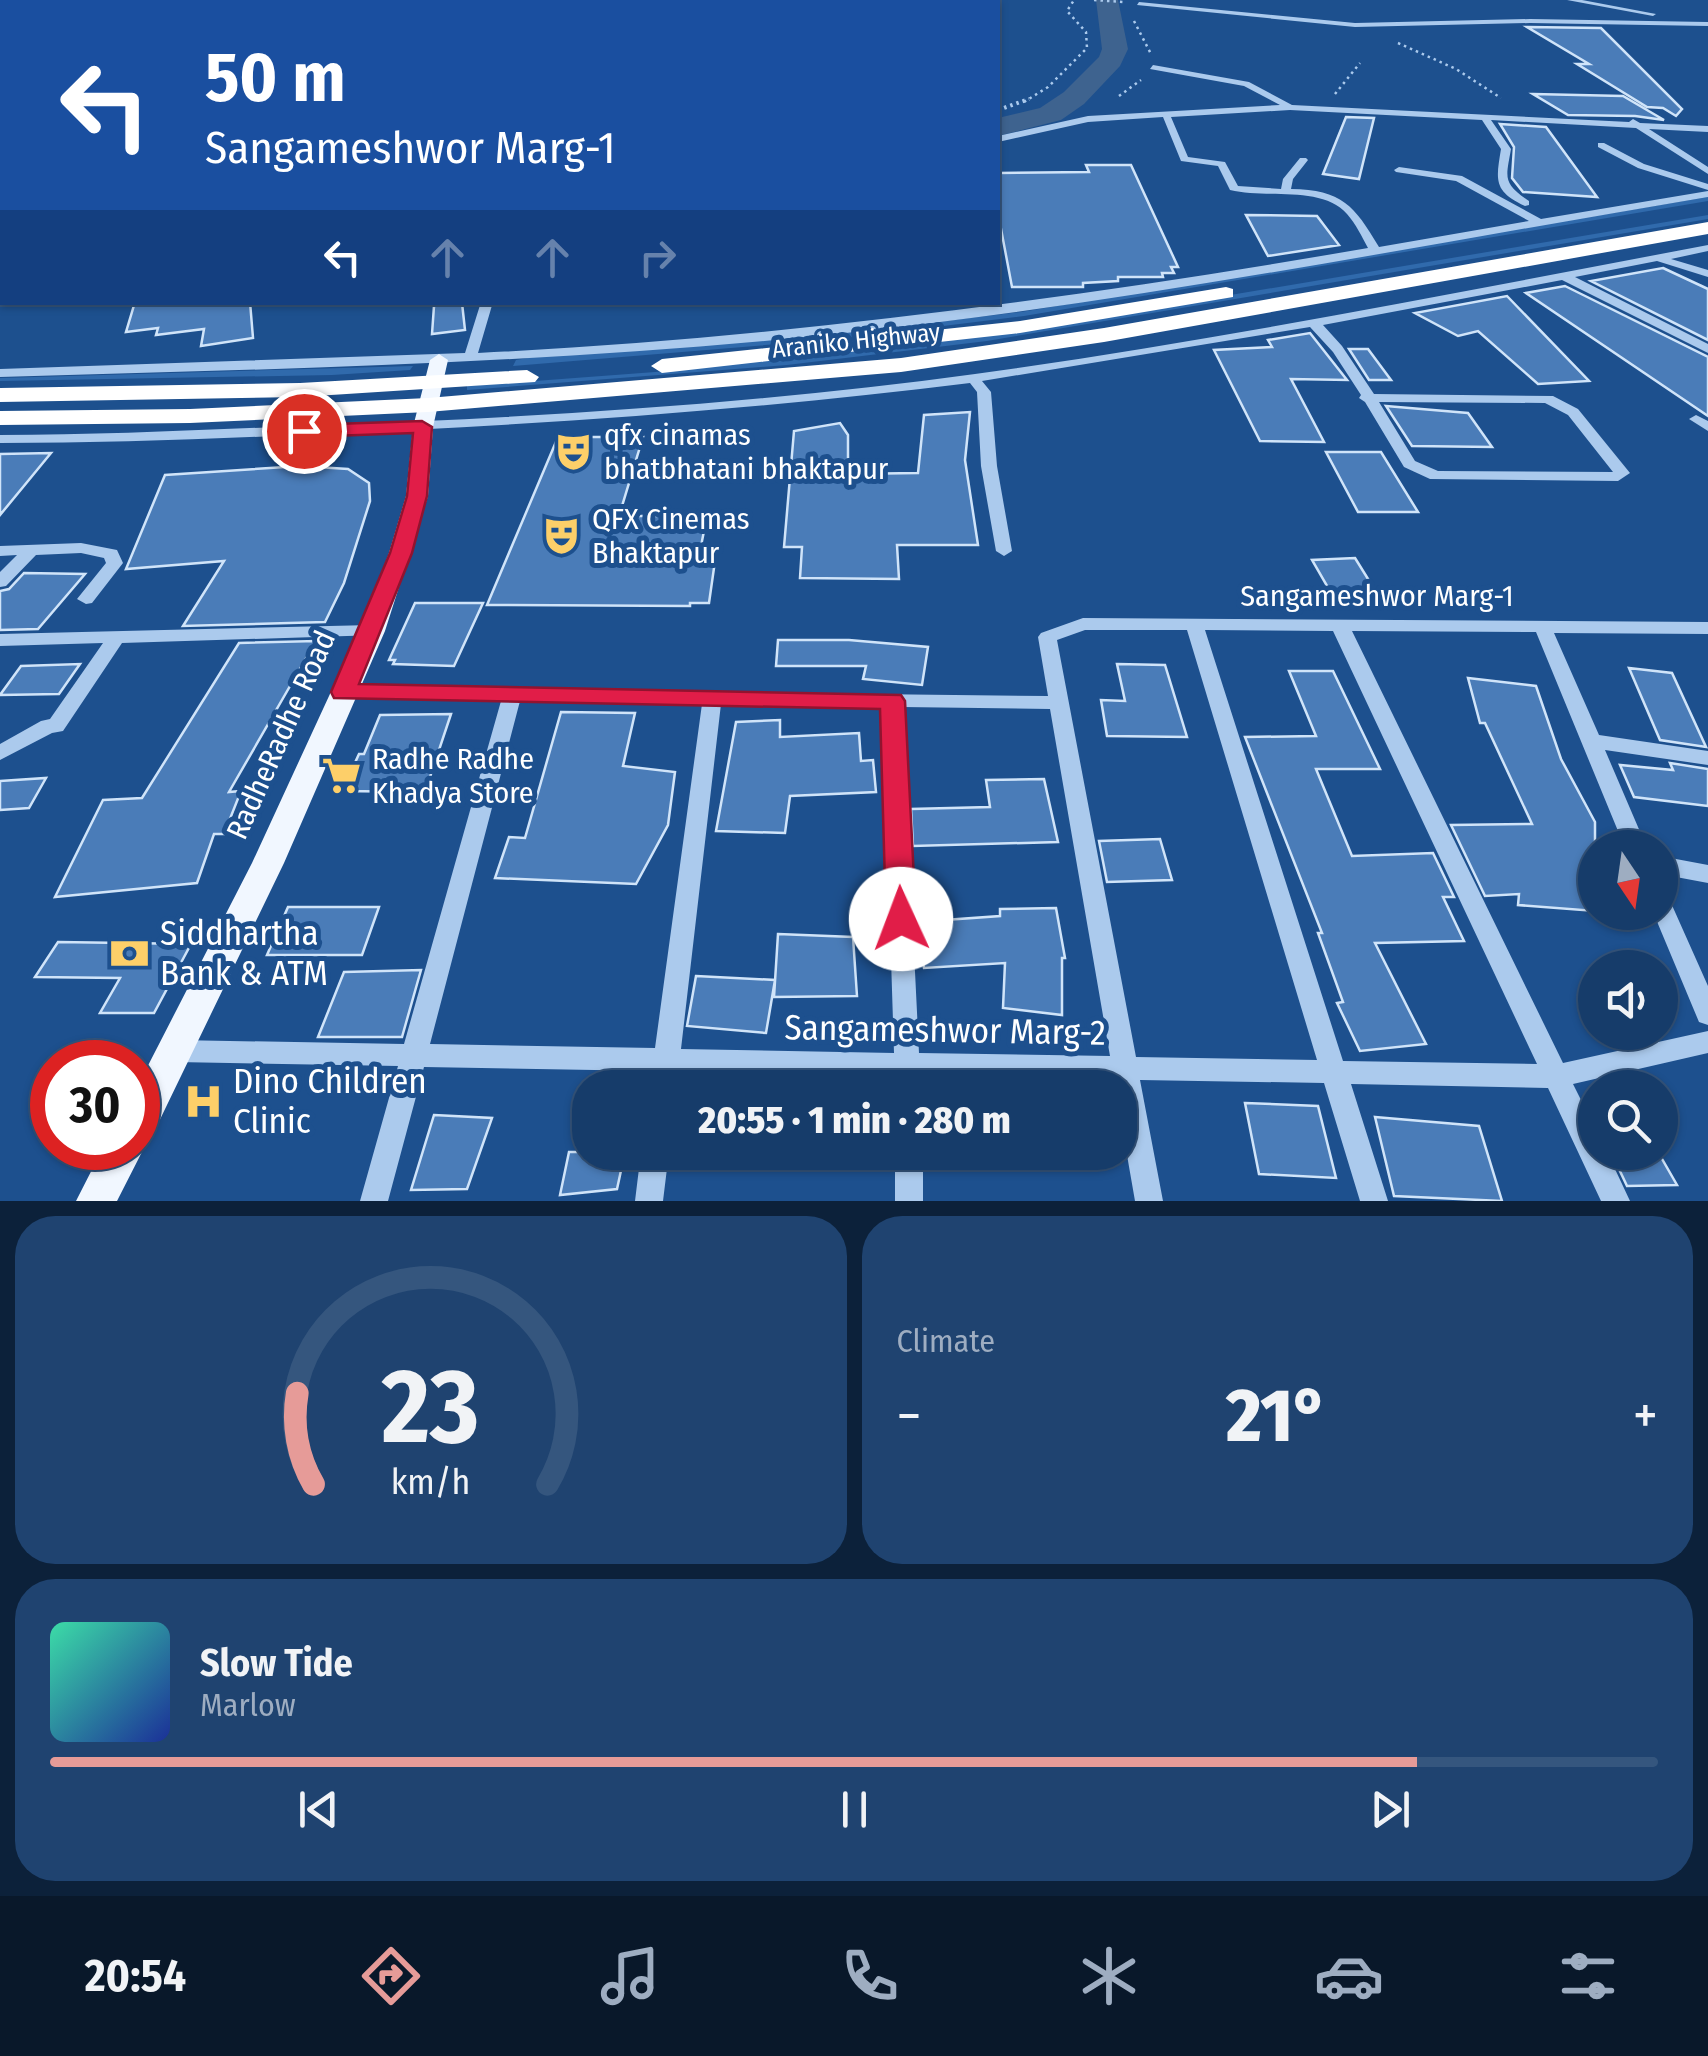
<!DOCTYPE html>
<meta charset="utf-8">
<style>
:root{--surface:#163c6a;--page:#1f4370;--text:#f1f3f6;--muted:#9eadc1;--line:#35567e;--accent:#e69b98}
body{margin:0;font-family:"Fira Sans Condensed",sans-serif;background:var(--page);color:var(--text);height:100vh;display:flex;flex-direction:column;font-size:38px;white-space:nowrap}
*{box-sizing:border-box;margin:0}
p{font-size:32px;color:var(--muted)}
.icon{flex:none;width:55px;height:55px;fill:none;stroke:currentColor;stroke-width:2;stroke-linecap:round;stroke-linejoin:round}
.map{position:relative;height:1201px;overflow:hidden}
.side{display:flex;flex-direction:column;gap:15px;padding:15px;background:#0c213a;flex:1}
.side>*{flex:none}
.hud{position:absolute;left:0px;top:0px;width:1000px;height:305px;box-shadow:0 2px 8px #0004,0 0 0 2px var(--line);background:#1a4fa0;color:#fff;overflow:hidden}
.needle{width:65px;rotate:167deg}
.tools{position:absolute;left:1578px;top:830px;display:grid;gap:20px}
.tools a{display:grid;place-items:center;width:100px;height:100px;border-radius:50%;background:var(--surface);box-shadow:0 2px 8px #0004,0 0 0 2px var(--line);font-size:50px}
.speed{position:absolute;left:30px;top:1040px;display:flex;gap:20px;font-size:50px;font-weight:700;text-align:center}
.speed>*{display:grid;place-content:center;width:130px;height:130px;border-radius:50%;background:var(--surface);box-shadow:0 2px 8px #0004,0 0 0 2px var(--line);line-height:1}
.speed .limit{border:15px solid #d22;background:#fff;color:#111}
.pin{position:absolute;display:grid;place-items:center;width:85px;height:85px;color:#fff;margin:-42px;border:5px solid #fff;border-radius:50%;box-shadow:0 2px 10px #0007}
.me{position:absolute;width:110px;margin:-55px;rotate:358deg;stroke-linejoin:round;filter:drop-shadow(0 0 8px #0008)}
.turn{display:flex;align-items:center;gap:35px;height:210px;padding:0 40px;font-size:45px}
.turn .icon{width:130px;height:130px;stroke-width:2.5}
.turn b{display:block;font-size:70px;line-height:85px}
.lanes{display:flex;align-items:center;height:95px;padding:0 40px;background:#0003;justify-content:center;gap:50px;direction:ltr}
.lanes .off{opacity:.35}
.big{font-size:75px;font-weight:800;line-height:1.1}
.side .card{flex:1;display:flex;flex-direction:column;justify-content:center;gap:15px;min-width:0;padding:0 35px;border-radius:40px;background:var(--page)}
.side .dial{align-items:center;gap:0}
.dial svg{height:260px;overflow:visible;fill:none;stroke:var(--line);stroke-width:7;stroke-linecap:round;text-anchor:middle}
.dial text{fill:var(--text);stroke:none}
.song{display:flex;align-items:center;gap:30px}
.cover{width:120px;height:120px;border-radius:15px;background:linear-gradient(135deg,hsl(160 70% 55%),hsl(230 70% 35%))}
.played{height:10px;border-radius:5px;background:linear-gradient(90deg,var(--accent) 85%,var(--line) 85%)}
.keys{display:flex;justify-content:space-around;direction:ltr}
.heat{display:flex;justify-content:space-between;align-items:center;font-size:55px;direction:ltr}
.side .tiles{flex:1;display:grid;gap:15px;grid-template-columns:1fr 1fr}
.card:last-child{grid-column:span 2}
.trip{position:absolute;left:572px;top:1070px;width:565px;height:100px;border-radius:40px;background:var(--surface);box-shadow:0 2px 8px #0004,0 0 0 2px var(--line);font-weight:800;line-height:100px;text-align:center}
.menu{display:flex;height:160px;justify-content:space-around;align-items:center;background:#09182a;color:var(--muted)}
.menu .icon{width:70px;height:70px}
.menu .current{color:var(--accent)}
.menu b{font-size:45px;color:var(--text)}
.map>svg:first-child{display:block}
.green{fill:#306aac}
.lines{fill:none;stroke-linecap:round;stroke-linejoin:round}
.river{fill:#3e638f;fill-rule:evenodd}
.building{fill:#4a7cb8;stroke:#d0e4f9;stroke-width:2.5}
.path-far1{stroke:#abcaed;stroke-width:2.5;stroke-dasharray:2.5 4;stroke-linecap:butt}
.path{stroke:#abcaed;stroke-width:4;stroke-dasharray:2.5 4;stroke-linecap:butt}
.minor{fill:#abcaed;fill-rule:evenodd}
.major{fill:#f1f7ff;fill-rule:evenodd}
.highway{fill:#fff;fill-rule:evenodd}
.route{fill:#e11d48;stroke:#92132f;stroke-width:2.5}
.labels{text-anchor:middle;stroke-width:10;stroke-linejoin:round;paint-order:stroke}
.far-street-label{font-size:25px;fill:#fff;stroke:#1d508e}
.poi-label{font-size:30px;fill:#fff;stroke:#1d508e;text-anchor:start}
.street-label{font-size:30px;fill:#fff;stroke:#1d508e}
.near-poi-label{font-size:35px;fill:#fff;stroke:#1d508e;text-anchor:start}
.near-street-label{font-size:35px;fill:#fff;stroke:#1d508e}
</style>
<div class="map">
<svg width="1708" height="1201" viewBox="0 0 1708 1201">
<rect width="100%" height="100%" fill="#1d508e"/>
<!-- green -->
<path class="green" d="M1708,197V201L1024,316L838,339L513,366L516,360L534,357L836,334L1021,312Z
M1708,215V219L987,341L787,365L467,390V386L655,372L1004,333Z
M413,366L410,370L332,375L0,381V378Z"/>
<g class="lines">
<!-- river -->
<path class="river" d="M1096,0H1118L1128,49L1120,66L1084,104L1061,120L998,136V118L1040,108L1064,92L1099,57L1102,49Z
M0,222H2V244H0Z"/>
</g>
<!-- building -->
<path class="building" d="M1527,27L1601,28L1682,109L1676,116L1663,108L1647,107L1577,64H1589Z
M1533,94L1623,96L1664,120L1635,116L1568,115Z
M1346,117L1374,118L1359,179L1323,174Z
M1500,124L1546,127L1597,197L1523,192L1512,178L1514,147Z
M1086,165H1131L1178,267H1171L1174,273H1162L1163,277H1118V281L1083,283V287H1012L998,213V173L1089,172Z
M1246,215L1317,216L1339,245L1268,256Z
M1663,268L1708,289V340L1591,281Z
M1565,286L1708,357V416L1526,293Z
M1507,296L1589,381L1538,384L1478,331L1458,336L1415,313Z
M135,302H250L253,338L201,346L204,329L156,335L158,328L126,332Z
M462,303L465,330L432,334L434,306Z
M1310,333L1347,380L1291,379L1324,442L1260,441L1214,350L1272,347L1268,340Z
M1349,349H1368L1391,380H1369Z
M1386,406L1468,413L1492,447L1412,446Z
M970,412L965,460L978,545H897L899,579L800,578L802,547H784L794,431L840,423L848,435V474L918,473L924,415Z
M558,437H643L619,516H707L701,546L717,547L709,603H690V606L487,605Z
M1326,452H1381L1418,512H1358Z
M51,453L28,481L0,515V454Z
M301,466L348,469L369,483L370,501L344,583L325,622L183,626L224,561L126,569L165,475Z
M1355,558L1383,603L1338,605L1312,560Z
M24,573L85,574L38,629L0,630V591L9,589Z
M415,603H483L454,666L393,664L395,660H389Z
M778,640H849L928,647L922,685L863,679L866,666H776Z
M316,641L229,792L241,791L224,834H214L197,883L55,897L103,800L142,798L239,643Z
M80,664L59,694L0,695L21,666Z
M1117,664L1165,665L1187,737L1107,736L1101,700L1125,701Z
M1629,668L1672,673L1706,747L1660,740Z
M1289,671H1333L1380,769H1316L1352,856L1433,853L1454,897H1443L1464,941L1375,943L1426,1044L1360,1051L1337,1003L1343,1002L1318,933H1322L1245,737L1316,736Z
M1468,678L1536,686L1561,759L1595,822V911L1518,905L1519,894L1485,896L1451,825L1532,824L1485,723H1480Z
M561,712L635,713L623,766L675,772L668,825L636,884L495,878L509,837L525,838Z
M451,714L425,792L342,791L359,754H364L380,715Z
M780,720V737L859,733L861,761L873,760L876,792L790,796L785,833L716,831L736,722Z
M1670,763L1708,769V806L1634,797L1620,765L1673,770Z
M46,778L29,808L0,810V781Z
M1044,779L1058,842L913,846L911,809L990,807L986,780Z
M1160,839L1172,880L1107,882L1099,841Z
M288,907H379L362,955H267Z
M1056,908L1065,958H1062V1015L1003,1008L1005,963L924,968L917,922L1000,916V909Z
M778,934L853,937L857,996L774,997Z
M58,942L191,944L154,1013H100L120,978L35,977Z
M421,970L402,1037H318L344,972Z
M696,976L775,980L766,1033L687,1026Z
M1245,1103L1318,1106L1336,1178L1259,1174Z
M434,1115L492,1118L467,1189L411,1190Z
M1375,1117L1479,1126L1502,1201L1394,1196Z
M569,1152H625L617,1189L560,1195Z
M1611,1152H1658L1677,1185L1627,1186Z"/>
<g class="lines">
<!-- path-far1 -->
<path class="path-far1" d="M1094,0L1123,2
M1134,21L1151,54
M1398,43L1456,69L1501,98
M1335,94L1360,63
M1119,96L1141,80
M1024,102L1048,87L1087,48L1086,32L1067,11L1074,0"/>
<!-- path -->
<path class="path" d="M998,110L1029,99"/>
<!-- minor -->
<path class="minor" d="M290,0H335L332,2Z
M1567,0H1582L1656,14L1653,16Z
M1139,2L1355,23L1530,19L1708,22V26L1530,23L1355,27L1137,5Z
M0,48H2V53H0Z
M1153,65L1249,82L1292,105L1629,122L1633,119L1640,123L1708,126V132L1649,129L1708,167V174L1636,128L1491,120L1511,149C1506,178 1502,183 1529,201V205L1525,206C1493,191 1496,180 1501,149L1482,120L1290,110L1171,117L1188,157L1225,162L1238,186L1281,189L1283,179L1300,158H1306L1308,160L1293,179L1291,189C1342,190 1354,205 1379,247L1529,221L1456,181L1396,172L1394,170L1399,167L1462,176L1541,219L1708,191V197C1421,245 1135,302 846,333C565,363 282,369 0,377V369L465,353L481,302H493L478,353C778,338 1073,299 1368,248C1362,237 1356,224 1347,214C1322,185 1266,199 1230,190L1218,166L1181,161L1163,117L1088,122L998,142V136L1088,116L1280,105L1244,86L1150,69Z
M1598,143H1604L1644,164L1708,184V190L1638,168L1598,147Z
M0,197H2V203H0Z
M1708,245V251L1671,259L1708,270V277L1657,261L1575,277L1708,344V353L1562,280L1323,325L1342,346L1374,394L1553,396L1578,409L1630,473L1618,481L1430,479L1404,467L1365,402L1359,398L1361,395L1333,352L1310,327L982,381L991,392L997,466L1012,551L1004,556L996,551L981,466L977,392L970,383C753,410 537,425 319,434C213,439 106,443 0,443V435C110,435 219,429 329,425C545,417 761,403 975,374C1221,340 1465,291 1708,245ZM1379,402L1545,403L1568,415L1613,472L1438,471L1415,461Z
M1696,415L1708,421V431L1689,419Z
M81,543L117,550L123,563L92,603L86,604L77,599L106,563L104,558L81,553L36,555L6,586L0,587V572L17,555L0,556V546Z
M1083,618L1708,622V634L1554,633L1599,735L1708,751V765L1605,750L1647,848H1625L1536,632L1352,631L1563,1063L1708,1031V1053L1573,1084L1595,1128V1152H1607L1630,1201H1601L1548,1088L1351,1084L1388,1201H1360L1324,1083L1140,1080L1163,1201H1135L1120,1115V1088H1115L1114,1080L921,1076V1088H895L894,1076L678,1072L676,1088H650L652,1071L424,1067L388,1201H360L398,1066L176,1062L167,1059L163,1051L167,1043L176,1040L404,1044L501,701L343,698L336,696L333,692L336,688L1048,696L1038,637L1041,633ZM1085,630H1187L1317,1060L1136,1057L1057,640ZM1205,630L1333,631L1537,1064L1343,1061ZM520,701L702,704L655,1048L430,1044ZM721,704L883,707L894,1053L681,1049ZM902,707L1050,709L1110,1056L919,1053Z
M372,625L378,627L381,631L378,635L122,643L63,731L52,733L0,760V744L41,721L50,719L103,643L0,646V634Z
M1660,856L1708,865V883L1660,874Z
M1660,894L1668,897L1671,903L1708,986V1025L1699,1022L1653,912H1660Z
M641,1152H669L663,1201H635Z
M895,1152H923V1201H895Z"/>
<!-- major -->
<path class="major" d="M439,354L448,360L433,427L428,496L385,631L284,863L152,1136L140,1140L144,1148L117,1201H76L103,1148H138V1085L252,863L359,631L389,553L406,496L413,427L430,360Z"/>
<!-- highway -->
<path class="highway" d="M1708,222V234L1104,342L901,372L428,412L190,423L0,425V411L190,409L428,398L901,358L1104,328Z
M1226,287L1233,289V297L1020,333L662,373L651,366L662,359L1020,321Z
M527,370L539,377L535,382L300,397L0,402V388L300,383Z"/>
</g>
<!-- route -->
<path class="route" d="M422,421L432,427L427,496L412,553L359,684L901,695L905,701L916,919L912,928L901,931L890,928L886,919L880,709L334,698L331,692L390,553L407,496L413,433L304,437L295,431L304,425Z"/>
<!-- icons -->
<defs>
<symbol id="theatre-bare" viewBox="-9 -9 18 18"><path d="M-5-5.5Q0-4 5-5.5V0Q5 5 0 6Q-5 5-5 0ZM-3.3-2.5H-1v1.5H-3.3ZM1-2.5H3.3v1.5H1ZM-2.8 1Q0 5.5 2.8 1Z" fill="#fdcf69" stroke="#1d508e" stroke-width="2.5" paint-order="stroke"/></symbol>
<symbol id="supermarket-bare" viewBox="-9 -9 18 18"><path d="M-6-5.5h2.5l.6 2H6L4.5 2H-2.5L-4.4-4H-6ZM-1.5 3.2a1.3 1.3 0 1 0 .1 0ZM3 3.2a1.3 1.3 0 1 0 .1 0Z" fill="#fdcf69" stroke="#1d508e" stroke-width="2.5" paint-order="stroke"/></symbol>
<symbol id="bank-bare" viewBox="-9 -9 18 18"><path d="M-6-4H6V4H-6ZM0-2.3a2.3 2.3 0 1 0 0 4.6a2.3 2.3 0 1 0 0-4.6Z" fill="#fdcf69" stroke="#1d508e" stroke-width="2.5" paint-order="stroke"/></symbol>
<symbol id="hospital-bare" viewBox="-9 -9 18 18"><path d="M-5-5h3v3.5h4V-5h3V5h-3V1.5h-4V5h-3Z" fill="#fdcf69" stroke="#1d508e" stroke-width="2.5" paint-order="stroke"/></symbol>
</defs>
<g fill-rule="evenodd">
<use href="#theatre-bare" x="546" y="424" width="55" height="55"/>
<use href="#theatre-bare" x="534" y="508" width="55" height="55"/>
<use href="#supermarket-bare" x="314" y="748" width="55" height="55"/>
<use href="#bank-bare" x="102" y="926" width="55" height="55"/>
<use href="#hospital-bare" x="176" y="1074" width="55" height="55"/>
</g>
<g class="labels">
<!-- far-street labels -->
<g class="far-street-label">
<text transform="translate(856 340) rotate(-6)" y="9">Araniko Highway</text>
</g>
<!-- poi labels -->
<g class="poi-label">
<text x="604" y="445">qfx cinamas<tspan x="604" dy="34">bhatbhatani bhaktapur</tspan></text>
<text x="592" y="529">QFX Cinemas<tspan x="592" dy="34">Bhaktapur</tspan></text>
<text x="372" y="769">Radhe Radhe<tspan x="372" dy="34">Khadya Store</tspan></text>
</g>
<!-- street labels -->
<g class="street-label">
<text x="1377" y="606">Sangameshwor Marg-1</text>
<text transform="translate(281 735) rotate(-66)" y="10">RadheRadhe Road</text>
</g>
<!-- near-poi labels -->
<g class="near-poi-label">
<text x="160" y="945">Siddhartha<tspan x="160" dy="40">Bank &amp; ATM</tspan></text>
<text x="233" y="1093">Dino Children<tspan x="233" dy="40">Clinic</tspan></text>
</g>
<!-- near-street labels -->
<g class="near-street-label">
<text transform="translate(945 1030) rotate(1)" y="12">Sangameshwor Marg-2</text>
</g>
</g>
</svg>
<div class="tools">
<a><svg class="needle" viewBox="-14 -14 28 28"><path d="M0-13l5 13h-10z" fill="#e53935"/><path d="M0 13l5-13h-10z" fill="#9eadc1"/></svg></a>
<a><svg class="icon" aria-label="sound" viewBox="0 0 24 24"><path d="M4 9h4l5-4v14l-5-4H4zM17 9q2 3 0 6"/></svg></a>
<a><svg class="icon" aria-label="search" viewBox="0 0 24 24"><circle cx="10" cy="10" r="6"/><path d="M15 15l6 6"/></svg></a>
</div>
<div class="speed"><div class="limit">30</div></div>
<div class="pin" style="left:304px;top:431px;background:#d93025"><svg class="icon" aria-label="arrive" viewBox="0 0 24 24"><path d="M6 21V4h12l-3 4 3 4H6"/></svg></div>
<svg class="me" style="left:901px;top:919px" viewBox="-20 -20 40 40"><circle r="19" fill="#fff"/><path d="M0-13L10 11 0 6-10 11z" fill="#e11d48"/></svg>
<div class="trip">20:55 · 1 min · 280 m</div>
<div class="hud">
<div class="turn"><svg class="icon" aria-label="left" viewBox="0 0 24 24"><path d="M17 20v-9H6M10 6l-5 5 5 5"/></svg><div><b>50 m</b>Sangameshwor Marg-1</div></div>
<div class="lanes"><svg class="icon" aria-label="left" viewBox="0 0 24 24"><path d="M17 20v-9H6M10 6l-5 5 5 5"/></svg><svg class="icon off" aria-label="ahead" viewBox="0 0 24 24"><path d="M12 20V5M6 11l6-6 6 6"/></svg><svg class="icon off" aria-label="ahead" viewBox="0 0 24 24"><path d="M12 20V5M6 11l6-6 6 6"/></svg><svg class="icon off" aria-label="right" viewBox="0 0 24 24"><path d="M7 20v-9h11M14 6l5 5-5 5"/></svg></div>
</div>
</div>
<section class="side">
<div class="tiles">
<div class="card dial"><svg viewBox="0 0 100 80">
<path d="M14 69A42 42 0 1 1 86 69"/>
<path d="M14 69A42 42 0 0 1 9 41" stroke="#e69b98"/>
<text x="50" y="56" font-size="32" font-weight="700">23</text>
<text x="50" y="72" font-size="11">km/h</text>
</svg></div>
<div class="card"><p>Climate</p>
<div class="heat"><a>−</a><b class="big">21°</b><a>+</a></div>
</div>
<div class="card">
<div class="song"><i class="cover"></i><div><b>Slow Tide</b><p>Marlow</p></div></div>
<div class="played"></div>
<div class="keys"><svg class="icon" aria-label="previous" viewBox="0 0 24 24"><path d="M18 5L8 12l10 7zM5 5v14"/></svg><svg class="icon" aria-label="pause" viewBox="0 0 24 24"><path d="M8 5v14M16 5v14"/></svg><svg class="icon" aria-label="next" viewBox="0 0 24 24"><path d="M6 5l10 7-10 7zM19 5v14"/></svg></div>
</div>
</div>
</section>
<nav class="menu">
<b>20:54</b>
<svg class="icon current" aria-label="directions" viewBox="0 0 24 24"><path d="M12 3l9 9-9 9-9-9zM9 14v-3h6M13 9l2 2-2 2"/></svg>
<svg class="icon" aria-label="music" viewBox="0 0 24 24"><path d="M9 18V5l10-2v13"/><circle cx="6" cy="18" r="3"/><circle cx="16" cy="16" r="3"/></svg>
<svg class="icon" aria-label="phone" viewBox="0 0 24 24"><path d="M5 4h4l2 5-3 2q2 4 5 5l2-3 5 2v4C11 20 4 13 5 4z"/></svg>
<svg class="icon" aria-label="climate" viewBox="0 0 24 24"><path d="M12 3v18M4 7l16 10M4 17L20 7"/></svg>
<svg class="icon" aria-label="car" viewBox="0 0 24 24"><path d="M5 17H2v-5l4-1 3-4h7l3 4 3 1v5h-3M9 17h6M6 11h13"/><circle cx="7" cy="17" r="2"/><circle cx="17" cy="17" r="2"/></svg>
<svg class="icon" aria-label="filters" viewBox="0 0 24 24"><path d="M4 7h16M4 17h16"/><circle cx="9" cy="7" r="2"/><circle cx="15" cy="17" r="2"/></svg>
</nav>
